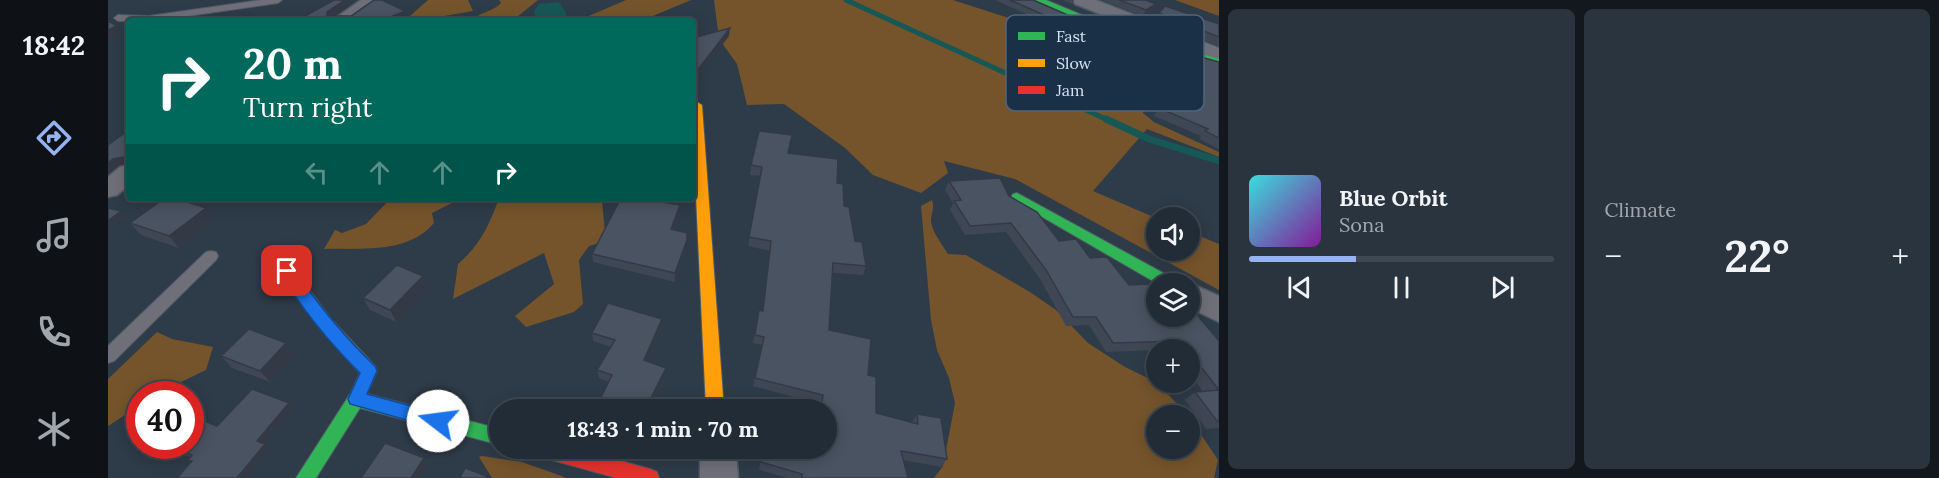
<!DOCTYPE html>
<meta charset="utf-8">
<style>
:root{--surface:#222c36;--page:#2a343e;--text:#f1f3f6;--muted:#a2a7ad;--line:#3f4851;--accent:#95b2f1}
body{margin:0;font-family:Lora,serif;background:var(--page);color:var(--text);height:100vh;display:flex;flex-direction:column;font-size:22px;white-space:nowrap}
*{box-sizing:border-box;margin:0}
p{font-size:20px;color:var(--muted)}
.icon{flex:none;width:33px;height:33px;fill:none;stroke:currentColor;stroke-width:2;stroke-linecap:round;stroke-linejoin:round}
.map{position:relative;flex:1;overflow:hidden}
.sheet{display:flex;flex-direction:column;gap:9px;padding:9px;background:#13181e;width:720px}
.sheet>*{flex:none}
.guide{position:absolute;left:18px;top:18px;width:570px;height:183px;border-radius:6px;box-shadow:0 3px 15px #0003,0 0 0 2px var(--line);background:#00695c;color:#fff;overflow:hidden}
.fabs{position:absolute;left:1038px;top:207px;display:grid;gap:12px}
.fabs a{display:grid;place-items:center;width:54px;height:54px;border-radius:50%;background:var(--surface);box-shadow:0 3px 15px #0003,0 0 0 2px var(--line);font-size:30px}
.speed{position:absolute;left:18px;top:381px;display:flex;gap:12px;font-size:30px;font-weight:700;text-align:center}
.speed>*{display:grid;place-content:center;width:78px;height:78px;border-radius:50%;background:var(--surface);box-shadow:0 3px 15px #0003,0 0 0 2px var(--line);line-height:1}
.speed .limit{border:9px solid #d22;background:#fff;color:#111}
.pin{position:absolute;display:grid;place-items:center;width:51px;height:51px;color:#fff;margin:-26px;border-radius:12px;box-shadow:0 3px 9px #0006}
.me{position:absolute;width:66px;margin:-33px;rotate:285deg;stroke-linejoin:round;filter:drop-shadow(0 0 4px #0008)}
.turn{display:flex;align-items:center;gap:21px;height:126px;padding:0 18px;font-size:27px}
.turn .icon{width:78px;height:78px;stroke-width:2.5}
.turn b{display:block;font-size:42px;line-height:51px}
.lanes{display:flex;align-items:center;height:57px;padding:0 18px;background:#0003;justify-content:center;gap:30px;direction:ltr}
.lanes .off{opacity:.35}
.big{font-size:45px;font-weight:800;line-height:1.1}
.sheet .tile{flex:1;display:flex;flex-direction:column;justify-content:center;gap:9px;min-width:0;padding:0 21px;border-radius:9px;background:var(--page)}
.song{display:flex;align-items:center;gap:18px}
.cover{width:72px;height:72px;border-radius:9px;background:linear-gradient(135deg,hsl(180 70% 55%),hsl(290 70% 35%))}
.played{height:6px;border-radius:3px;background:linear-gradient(90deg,var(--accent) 35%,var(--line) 35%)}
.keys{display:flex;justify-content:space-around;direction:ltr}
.heat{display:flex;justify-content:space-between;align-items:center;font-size:33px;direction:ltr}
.sheet .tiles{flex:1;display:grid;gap:9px;grid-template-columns:repeat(2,1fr)}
.trip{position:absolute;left:381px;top:399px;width:348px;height:60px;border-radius:30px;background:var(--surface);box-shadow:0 3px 15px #0003,0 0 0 2px var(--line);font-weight:800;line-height:60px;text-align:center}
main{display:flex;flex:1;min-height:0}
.dock{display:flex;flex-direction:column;width:108px;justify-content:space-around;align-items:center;background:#0e1216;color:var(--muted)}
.dock .icon{width:42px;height:42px}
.dock .current{color:var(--accent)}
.dock b{font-size:27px;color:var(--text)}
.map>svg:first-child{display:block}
.forest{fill:#75542b}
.water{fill:#155856}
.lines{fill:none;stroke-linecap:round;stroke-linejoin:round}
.stream-far1{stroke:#155856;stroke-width:5}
.stream{stroke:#155856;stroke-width:7}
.lane-casing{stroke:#4e5964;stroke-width:2}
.street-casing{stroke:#4e5964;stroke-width:3}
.fast-casing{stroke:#4e5964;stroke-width:2}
.slow-casing{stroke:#4e5964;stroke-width:2}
.jam-casing{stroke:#4e5964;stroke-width:2}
.lane{fill:#6f6f79;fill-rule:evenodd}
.street{fill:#6f6f79;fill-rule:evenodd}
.fast{fill:#30b455;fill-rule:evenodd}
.slow{fill:#ff9f0a;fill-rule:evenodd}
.jam{fill:#e5322d;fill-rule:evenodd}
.wall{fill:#404754}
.shaded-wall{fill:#343a45}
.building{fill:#4a5362;stroke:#343a45;stroke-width:1.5}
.route{fill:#1a73e8;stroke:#114b97;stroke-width:1.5}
.key{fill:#193047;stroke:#51657a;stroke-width:1.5}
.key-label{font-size:16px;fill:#d4e2f2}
</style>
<main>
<nav class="dock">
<b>18:42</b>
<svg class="icon current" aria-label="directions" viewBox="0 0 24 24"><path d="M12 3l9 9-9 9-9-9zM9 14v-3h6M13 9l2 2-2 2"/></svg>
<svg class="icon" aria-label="music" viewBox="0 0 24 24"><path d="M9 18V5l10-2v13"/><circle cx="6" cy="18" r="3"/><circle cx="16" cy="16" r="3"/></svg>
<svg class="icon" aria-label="phone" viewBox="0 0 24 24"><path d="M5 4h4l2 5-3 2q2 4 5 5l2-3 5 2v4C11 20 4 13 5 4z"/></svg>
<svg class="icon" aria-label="climate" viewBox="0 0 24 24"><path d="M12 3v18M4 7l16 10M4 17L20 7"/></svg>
</nav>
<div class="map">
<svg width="1111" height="478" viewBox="0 0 1111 478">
<rect width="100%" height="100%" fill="#2e3b48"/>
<!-- forest -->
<path class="forest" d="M320,0H360L365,11L313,20L302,16Z
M391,0H430L404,21H363C371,12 385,12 393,3Z
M518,0H583L533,21H469Z
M606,0H845L932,28L954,40L956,48L986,64L1009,70L1020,63C1056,78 1044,83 1035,113L1046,122L1111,152V157L1039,129L985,191L1048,218V250H1082V232L1111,244V290L907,179L836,161L840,173L813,193L765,175L737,148L676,104L639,105L629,64L611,39Z
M1067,0H1111V16Z
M283,198H344V203L324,213L326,223C300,254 253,248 216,249L227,230L234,233L258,224Z
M391,198H491L494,202L498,241L481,246L471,260L475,304L466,312L418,327L407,316L446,284L436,253L345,299L350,264C372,245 381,226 391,198Z
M824,200C827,209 823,212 823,221C824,232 834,244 840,254L858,255L922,292L948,310L980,343L1017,367L1050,383L1079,415L1048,416V448H1082V418L1110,460L1106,478H826L835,466L847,403L841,378L829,350L823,320L813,206Z
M49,332L64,339L105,347L98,370L48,394H32L31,406L0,426V379Z
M374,456L414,462L459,478H384L371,457Z"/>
<!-- water -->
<path class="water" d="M448,2L452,3L459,15L456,20L428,21L426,11L431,4Z"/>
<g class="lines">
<!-- stream-far1 -->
<path class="stream-far1" d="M738,0L1002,121"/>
<!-- stream -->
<path class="stream" d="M998,119L1041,139L1111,161"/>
<defs>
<path id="lane" d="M153,0H174L170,3L45,21H10L6,18L10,15L41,16Z
M103,251L108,252L110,256L108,260L6,361L0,363V346L98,252Z
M179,266L184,267L223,319L267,366L269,371L255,402L249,405L243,402L241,397L252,373C223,342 193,308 172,271L174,267Z"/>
<path id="street" d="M253,0H273L244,21H223Z
M965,0H988L1111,48V61L967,4Z
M21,165V185L9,195L0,197V177L12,167Z
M1082,283L1111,296V322L1082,308V284H1079Z
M592,448H628L630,478H592Z"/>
<path id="fast" d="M927,0H938L1010,30L1111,59V65L1004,34Z
M909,193L1068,280L1070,284H1050L905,200L903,197L905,194Z
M248,391L392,429V445L252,408L208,478H188L242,394Z"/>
<path id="slow" d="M589,102L594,105L616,410H598L585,133V103Z"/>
<path id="jam" d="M424,448H466L542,469L549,472L551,478H509L433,457L427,454Z"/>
</defs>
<!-- lane casing -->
<use href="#lane" class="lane-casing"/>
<!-- street casing -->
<use href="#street" class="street-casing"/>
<!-- fast casing -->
<use href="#fast" class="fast-casing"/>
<!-- slow casing -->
<use href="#slow" class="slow-casing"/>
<!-- jam casing -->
<use href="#jam" class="jam-casing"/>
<!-- lane -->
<use href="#lane" class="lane"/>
<!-- street -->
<use href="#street" class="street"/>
<!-- fast -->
<use href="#fast" class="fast"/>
<!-- slow -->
<use href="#slow" class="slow"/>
<!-- jam -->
<use href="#jam" class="jam"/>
</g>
<!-- wall -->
<path class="wall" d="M887,0H925L997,31L994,37L983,43Z
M955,0H966L964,4Z
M994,0H1037L1048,4L1045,10L1034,16Z
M1051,13L1111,24V46L1046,20Z
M1020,50L1111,62V149L1091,139L1093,136L1046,116L1051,108L1075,88L1073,87L1076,82L1016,58Z
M680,153L729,183L747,241L758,266L755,275L725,273L721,330L760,375L768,413L804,422L809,414L839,459L833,467L795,460L800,478H680L651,470L655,448H718V410H711L712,404L645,386L654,345L645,343L651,310L655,311L662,251L640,246L653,176L642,175L643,165Z
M841,181L901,196L951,241L982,258L1021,285L1048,316L1111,341V428L1098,429L1077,400L1087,392H1095L1082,373V350H1048L998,352L981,325L958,326L932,279L898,232L857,235L842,210L845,203L837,190Z
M507,198H556V202L572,214L566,230L578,249L567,282L485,262L484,254L511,202L507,201Z
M106,220L71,248L33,235L22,223Z
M320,288L288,322L262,310L255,298Z
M554,328L540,361L558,376L542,407L487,410L501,382L491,378L489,370L503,347L485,341L484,333Z
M187,355L162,382L124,368L113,356Z
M181,403L186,409L157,444L162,449L139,478H69L84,462L80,460L82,457L52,446H82L109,426Z"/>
<!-- shaded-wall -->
<path class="shaded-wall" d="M237,0L239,7L222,19L219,16V12Z
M1048,4L1045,10L1034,16L1038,10Z
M297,11L299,17L291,21L294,20V21H283L282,17Z
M9,26L15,35L0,41V30Z
M622,28L621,36L585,84V76Z
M997,31L994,37L983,43L986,37Z
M21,153V163L11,165L0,174V163L5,159Z
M572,205V214L563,238V229Z
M98,208L106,220L71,248L61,236Z
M13,211L18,218L0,232V221Z
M579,240L578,249L567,282V273Z
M315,276L320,288L288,322L282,310Z
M554,319V328L537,368L536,360Z
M178,343L187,355L162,382L152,371Z
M558,368V376L541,410L539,406Z
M181,403L186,409L157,444L162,449L139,478H129L149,441Z
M316,458L320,463L310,478H303Z"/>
<!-- building -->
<path class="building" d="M226,0H237L219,12V16H243L266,0H274L297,11L282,17L294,20L290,21H179L183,19L190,20Z
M902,0H925L997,31L986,37Z
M1011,0H1037L1048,4L1038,10Z
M1057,6L1111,24V37L1051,13Z
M0,21L9,26L0,30Z
M622,28L585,76V33L589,37Z
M1029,39L1111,62V138L1097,131L1100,129L1051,108L1083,82L1078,80L1083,75L1020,50Z
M21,130V153L16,157L5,159L0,163V145Z
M651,131L684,135L680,153L730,159L729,183L735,184L736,206L741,207L747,241L754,242L758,266L725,263L721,330L763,339L760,375L768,377V413L810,424L809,414L833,418L839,459L793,451L800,478H694V474L653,462L656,448H718V410H713L715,395L647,378L656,337L647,335L651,310L655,311L663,241L641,237L654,167L643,165Z
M892,178L901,196L929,212L951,241L968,239L982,258L999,257L1021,285L1040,284L1048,296V316H1082V310H1085L1111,341V421H1109L1087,392L1111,390L1082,353V350H1079L1072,341L1005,343L988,317H965L938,270L903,223L862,226L846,201L853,200L841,181Z
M57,198H67L98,208L61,236L22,223Z
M513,198H555V202L572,205L563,229L579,233V240L567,273L484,254Z
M0,208L13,211L0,221Z
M289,265L315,276L282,310L255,298Z
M500,303L554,319L536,360L558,368L539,406L547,410H487L504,375L489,370L507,340L484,333Z
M141,329L178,343L152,371L113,356Z
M144,389L181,403L149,441L157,444L129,478H69L84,461L80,460L84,455L59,446H82V415L109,426Z
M277,443L316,458L303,478H253Z
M357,468L381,477L380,478H352Z"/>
<!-- route -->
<path class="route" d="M179,266L184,267C209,303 235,336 267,366L269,371L259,394L336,415L339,421L336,426L330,429L242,404L240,399L252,373C221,342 193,309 172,271Z"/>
<!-- legend -->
<rect x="898" y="15" width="198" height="96" rx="9" class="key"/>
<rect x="910" y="32" width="27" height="8" fill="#30b455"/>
<rect x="910" y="59" width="27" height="8" fill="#ff9f0a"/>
<rect x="910" y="86" width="27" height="8" fill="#e5322d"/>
<g class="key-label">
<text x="948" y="42">Fast</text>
<text x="948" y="69">Slow</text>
<text x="948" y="96">Jam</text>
</g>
</svg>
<div class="fabs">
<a><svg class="icon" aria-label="sound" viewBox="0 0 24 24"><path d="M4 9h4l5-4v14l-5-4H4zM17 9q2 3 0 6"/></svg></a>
<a><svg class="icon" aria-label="layers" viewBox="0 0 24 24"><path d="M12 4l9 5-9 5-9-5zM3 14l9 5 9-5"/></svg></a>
<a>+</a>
<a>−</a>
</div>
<div class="speed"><div class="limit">40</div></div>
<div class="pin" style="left:179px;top:271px;background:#d93025"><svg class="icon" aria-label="arrive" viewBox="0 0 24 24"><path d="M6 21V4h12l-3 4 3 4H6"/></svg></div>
<svg class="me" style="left:330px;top:421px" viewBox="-20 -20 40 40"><circle r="19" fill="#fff"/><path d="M0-13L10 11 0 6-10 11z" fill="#1a73e8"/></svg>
<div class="trip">18:43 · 1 min · 70 m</div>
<div class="guide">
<div class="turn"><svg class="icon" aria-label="right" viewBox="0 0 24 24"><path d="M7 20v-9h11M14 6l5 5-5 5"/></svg><div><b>20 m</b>Turn right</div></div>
<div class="lanes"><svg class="icon off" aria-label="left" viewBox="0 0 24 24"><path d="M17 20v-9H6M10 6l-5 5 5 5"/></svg><svg class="icon off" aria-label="ahead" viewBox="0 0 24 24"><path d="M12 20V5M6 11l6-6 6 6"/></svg><svg class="icon off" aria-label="ahead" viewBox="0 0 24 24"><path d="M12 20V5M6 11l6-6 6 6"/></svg><svg class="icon" aria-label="right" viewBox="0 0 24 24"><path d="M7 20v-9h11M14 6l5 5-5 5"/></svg></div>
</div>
</div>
<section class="sheet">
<div class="tiles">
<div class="tile">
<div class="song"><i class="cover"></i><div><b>Blue Orbit</b><p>Sona</p></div></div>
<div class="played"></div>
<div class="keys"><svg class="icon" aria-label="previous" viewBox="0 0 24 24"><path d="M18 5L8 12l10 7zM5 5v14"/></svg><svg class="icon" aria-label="pause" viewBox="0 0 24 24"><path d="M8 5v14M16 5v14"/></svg><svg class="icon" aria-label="next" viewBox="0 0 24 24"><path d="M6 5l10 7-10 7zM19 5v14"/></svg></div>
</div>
<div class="tile"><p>Climate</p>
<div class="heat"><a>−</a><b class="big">22°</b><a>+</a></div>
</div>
</div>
</section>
</main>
